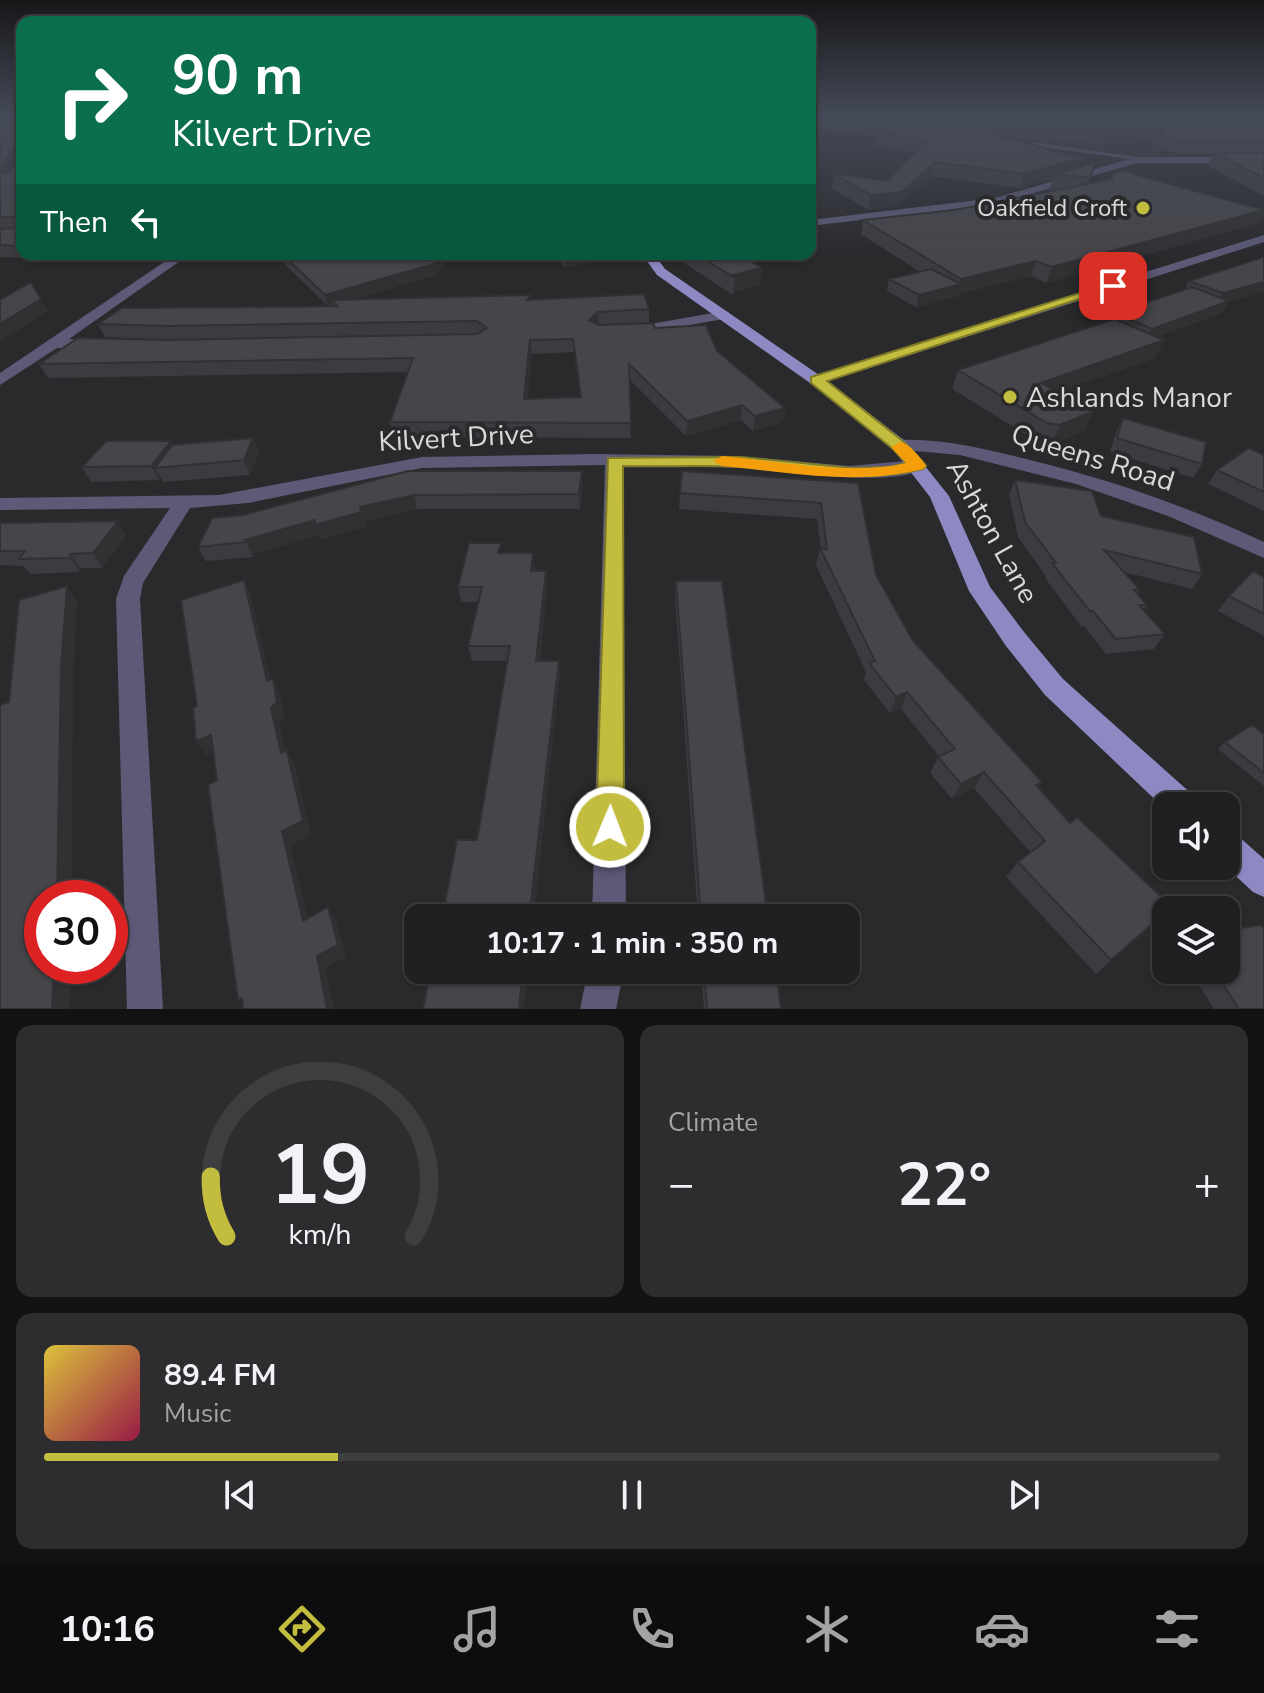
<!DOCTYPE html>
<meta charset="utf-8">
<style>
:root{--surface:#202022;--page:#2d2d2f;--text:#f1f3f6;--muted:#a2a3a5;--line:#3d3e40;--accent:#c3bd3f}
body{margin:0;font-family:"Nunito Sans",sans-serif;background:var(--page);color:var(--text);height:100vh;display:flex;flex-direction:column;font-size:30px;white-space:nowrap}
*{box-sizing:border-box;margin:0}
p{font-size:26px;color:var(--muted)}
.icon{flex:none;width:44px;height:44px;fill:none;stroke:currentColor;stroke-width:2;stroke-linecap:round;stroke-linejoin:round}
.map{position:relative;height:1009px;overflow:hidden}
.side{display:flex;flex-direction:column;gap:16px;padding:16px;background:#121213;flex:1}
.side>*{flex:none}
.hud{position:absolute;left:16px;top:16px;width:800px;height:244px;border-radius:16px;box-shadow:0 2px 6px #0004,0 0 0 2px var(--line);background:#0b6e4f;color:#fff;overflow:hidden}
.fabs{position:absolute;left:1152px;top:792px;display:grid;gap:16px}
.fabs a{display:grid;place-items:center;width:88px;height:88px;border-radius:16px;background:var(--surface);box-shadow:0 2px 6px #0004,0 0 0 2px var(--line);font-size:40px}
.speed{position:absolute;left:24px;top:880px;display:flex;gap:16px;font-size:40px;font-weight:700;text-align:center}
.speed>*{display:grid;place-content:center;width:104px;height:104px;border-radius:50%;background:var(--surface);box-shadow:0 2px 6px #0004,0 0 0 2px var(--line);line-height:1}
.speed .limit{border:12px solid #d22;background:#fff;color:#111}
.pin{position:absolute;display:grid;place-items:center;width:68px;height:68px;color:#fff;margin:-34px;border-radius:16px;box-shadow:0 4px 12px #0006}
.me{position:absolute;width:88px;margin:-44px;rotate:1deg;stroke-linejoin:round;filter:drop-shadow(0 0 6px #0008)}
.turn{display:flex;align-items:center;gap:28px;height:168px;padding:0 24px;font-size:36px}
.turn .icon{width:104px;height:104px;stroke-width:2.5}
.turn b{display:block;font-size:56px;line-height:68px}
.then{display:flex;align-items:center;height:76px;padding:0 24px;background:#0003;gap:16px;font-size:30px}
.big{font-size:60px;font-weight:700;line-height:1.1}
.side .card{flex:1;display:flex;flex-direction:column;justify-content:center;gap:12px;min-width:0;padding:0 28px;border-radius:16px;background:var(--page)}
.side .dial{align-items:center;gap:0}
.dial svg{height:208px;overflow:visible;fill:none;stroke:var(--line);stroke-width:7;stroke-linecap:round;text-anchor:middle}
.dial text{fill:var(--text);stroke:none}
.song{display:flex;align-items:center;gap:24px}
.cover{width:96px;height:96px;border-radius:12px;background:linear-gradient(135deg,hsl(50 70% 55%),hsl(340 70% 35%))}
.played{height:8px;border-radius:4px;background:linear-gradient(90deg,var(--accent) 25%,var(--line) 25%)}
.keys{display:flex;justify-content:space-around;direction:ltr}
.heat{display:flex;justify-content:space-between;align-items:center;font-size:44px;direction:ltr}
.side .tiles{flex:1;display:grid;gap:16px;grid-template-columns:1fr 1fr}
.card:last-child{grid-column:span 2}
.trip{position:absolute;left:404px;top:904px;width:456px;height:80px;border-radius:16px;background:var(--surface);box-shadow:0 2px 6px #0004,0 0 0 2px var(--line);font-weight:700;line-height:80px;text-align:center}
.tabs{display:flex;height:128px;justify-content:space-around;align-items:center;background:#0d0d0e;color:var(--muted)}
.tabs .icon{width:56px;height:56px}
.tabs .active{color:var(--accent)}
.tabs b{font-size:36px;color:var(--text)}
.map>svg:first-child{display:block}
.built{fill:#32323b}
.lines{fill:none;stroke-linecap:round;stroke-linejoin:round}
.minor{fill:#5c5a77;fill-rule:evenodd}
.major{fill:#8d89c3;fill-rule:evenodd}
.wall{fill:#3c3c40;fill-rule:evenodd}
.shaded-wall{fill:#313134}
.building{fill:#46464a;stroke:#313134;stroke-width:2;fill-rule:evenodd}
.route{fill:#c3bd3f;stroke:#7f7b29;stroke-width:2}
.slow{fill:#f59e0b}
.poi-dot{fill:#c3bd3f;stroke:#2a2a2d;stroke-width:3}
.labels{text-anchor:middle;stroke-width:8;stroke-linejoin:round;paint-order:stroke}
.far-poi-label{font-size:24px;fill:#d9d9db;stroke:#2a2a2d;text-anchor:end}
.poi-label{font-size:28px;fill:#d9d9db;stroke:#2a2a2d;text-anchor:start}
.street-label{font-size:28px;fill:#d9d9db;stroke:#2a2a2d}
</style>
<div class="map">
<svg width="1264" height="1009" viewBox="0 0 1264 1009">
<rect width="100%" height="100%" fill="#2a2a2d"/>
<!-- built -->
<path class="built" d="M1239,116L1264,118V135H1161L1158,158L989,137Z"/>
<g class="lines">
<!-- minor -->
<path class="minor" d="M1032,142L1138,157H1264V163H1137L996,204L810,226V220L995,198L1130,159L1035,146Z
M1264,235V242L822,383H810L808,380L810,377Z
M176,254H190L69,339L100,342V348H57L0,385V373Z
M613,254H650L654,257C645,263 622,260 613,254Z
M724,311L729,312V318L634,335L627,331L634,327Z
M899,440C943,438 984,449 1026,459C1108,479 1187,506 1264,542V558L1168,516L1076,484L960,455L893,449L890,445L893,441Z
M594,454L737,456L849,466L917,460L926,466C904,490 775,470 740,468C701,466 662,465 623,465L626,918H592L605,465L422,468L248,503L190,508L143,583L140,599L163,1009H127L116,599L124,576L170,508L0,510V498L219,495L422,457Z
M588,970H624L616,1009H580Z"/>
<!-- major -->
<path class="major" d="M642,254H654L665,269L822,377L905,441L949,496L990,587L1024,632L1063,679L1194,796L1198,806H1166V810L1045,695L1006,646L969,591L930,497L893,449L810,383L657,275Z
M1226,830L1237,835L1264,859V897L1253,892L1225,866Z"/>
</g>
<!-- wall -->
<path class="wall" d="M0,116H22V254H139L127,261L0,257Z
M810,116L1253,120L1264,123V196L1208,166L1214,154H1186L1157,150V140L1105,135L1101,143L1009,138L1081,158L1078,168L1095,163L1088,184L1109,180L1112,174L1264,209V212L1258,223L1046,283L1031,276L958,294V296L916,307L887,291L889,279L920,272L861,234L863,220L955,210L1049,192L1053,178L1020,188L932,176L899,206L868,210L832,188L834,174L887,181L915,153L876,146L877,137L810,128Z
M274,254H368L371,256L436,275L351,300H532L649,309V322L655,328L717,351L785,408L783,422L753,431L741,420L686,436L629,379L631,438L394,437L390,422L408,372L48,378L39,364L174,340L105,337L98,324L273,307L328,306ZM574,352L580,397L527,399L532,354Z
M553,254H598V261L565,267Z
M684,254H796V255L745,258L762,268L760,285L733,292V295L684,263Z
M1264,257L1228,302L1222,313L1156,337L1164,340L1155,358L1059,392L1085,430L1051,445L1038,442L952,389L958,370L1111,321L1115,313L1185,289L1189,281Z
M1123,418L1202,464L1193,478L1110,452L1116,432Z
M253,438L259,451L250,475L163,482L161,478L159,480L91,482L82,467L171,441L173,445Z
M1264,455V511L1208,484L1217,470Z
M408,471L583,485L580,509H417L365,521L366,527L321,539L319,535L252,554L253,557L206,561L198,547L243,515Z
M1015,480L1101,516L1202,574L1192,589L1124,572L1140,590L1138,594L1147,605L1143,610L1165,634L1154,649L1106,654L1084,626H1081L1045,578L1046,576L1018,537L1009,494Z
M858,483L876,575L913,641L1042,782L1038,787L1070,823L1166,912L1096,974L1006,877L1018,862L1030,852L974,788L952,799L930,773L938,757L939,756L901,709L890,713L864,680L866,672L816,565L820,548L821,549L817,519L679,509L680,493Z
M0,523L126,535L103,568H80V572L30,574L23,566L0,565Z
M502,553L535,568V571H546L547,586L540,661L560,676L477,840L507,661H472L468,646L479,602H461L458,587Z
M1264,577V636L1218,611L1229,596Z
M676,581L768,918H698L675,596Z
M1264,734V786L1218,749L1225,742Z
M701,970H776L781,1009H704Z
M1190,970H1226L1264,1009H1214Z"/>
<!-- shaded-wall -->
<path class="shaded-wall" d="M15,146H19L20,156L4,183L0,176V170Z
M1081,158L1076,171L1055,174L1053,178L1020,188L1024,174Z
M935,162L932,176L899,206L868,210L871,195Z
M1264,210L1258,223L1046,283L1052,267Z
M123,254H139L127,261Z
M442,254H452L436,275L336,304L332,300L333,305L328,307L325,295Z
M573,254H598V261L565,267V256Z
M1036,261L1031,276L958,294V296L916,307L919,295L959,285L961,279Z
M762,268L760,285L733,292L735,278L733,275Z
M1264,282V292L1228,302L1222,313L1146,341L1152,329L1217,305L1223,293Z
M41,299L48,311L0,341V324Z
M598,312L599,325L589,320Z
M530,340L532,354L526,413L524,399Z
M1164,340L1155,358L1033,401L1041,383Z
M742,405L741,420L686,436L687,421Z
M785,408L783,422L753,431L755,416Z
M1094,411L1085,430L1051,445L1060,425Z
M253,438L259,451L250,475L244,460Z
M171,441L178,455L155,468L161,478L159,480L151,466Z
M582,471L583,485L580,509L579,494Z
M414,495L417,509L365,521L366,527L321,539L319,535L252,554L253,557L246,542L245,540L360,507Z
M118,521L126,535L103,568L93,553Z
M533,553L535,568L533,586L531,571Z
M70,554L80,568V572L70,558Z
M546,571L547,586L538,676L536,661Z
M244,580L251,595L274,696L267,681Z
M67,586L77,601L73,683L72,898H57L61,668Z
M559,661L560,676L534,918H529Z
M273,679L280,694L285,716L279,723L289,768L281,753L271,708Z
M907,692L901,709L890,713L896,697Z
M211,735L221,749L206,755L196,741Z
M287,751L295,765L311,835L290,845L312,934L303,921L282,831Z
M984,772L974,788L952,799L961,784Z
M328,907L336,920L346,957L326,968L334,1009H327L317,956Z
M54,966H71L70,1009H52Z
M523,970H528L524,1009H519Z"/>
<!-- building -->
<path class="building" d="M0,116H22V246L0,245V229L18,228L16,217H0V173L9,172L19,159V146H15L0,170Z
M810,116H1254L1253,120L1264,123V141H1192L1162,138V128L1109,123L1106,131L995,125L994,134L1081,158L1024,174L935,162L902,192L871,195L834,174L887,181L926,141L878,133L887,126Z
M1215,153H1264V178Z
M1095,163L1090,178L1055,174Z
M1123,171L1264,210L1052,267L1036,261L961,279L863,220L955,210L1112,179V174Z
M282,254H368L371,256L373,254H442L434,264L325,295Z
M696,254H738L762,268L733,275L735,278Z
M1264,257V282L1223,293L1189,281Z
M931,269L961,284L919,295L889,279Z
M31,282L41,299L0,324V300Z
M1192,287L1229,301L1152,329L1115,313Z
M644,294L649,309L598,312L589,320L599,325L653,323L655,328L706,325L717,351L785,408L755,416L742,405L687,421L629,364L631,423L390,422L413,358L39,364L78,338L168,340L477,334L487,328L477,321L168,326L98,324L122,308L273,307L337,306L332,300L531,295L527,300ZM573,339L581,397L524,399L530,340Z
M1115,319L1164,340L1041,383L1094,411L1060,425L1047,423L958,370Z
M1123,418L1206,442L1202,464L1117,438Z
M253,438L244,460L155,468L172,445Z
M106,441H171L151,466L82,467Z
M1249,448L1264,455V492L1217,470Z
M408,471H582L579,494L414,495L360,507L361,512L315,525V520L245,540L246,542L198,547L212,518L243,515Z
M682,471L858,483L876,575L913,641L1042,782L1036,785L1070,823L1077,817L1172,907L1168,910H1166V912L1111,960L1018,862L1045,841L984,772L961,784L938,757L955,749L907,692L896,697L869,663L875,661L820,548L827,549L821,503L680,493Z
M1015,480L1092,491L1101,516L1194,537L1202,574L1104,550L1140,590H1134L1147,605H1139L1165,634L1116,639L1093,611H1090L1052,563H1056L1025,522Z
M118,521L93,553L70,554V558L19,559L25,551H0V523Z
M469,543H501L498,553H533L531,571H546L536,661H559L529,918H442L457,840H477L510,646H468L482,587H458Z
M1253,571L1264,577V614L1229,596Z
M244,580L267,681L273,679L277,702L271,708L281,753L287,751L303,821L282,831L303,921L328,907L338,945L317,956L327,1009H243L242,998L238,1000L208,785L217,780L211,735L196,741L193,708L197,706L181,600Z
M676,581H722L768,918H701Z
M67,586L61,668L57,898H42V966H54L52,1009H0V705L9,702L19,600Z
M1252,725L1264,734V773L1225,742Z
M1262,925L1264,928V1009H1239L1214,970H1226V930Z
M431,970H523L519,1009H423Z
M704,970H776L781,1009H707Z"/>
<!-- sky -->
<linearGradient id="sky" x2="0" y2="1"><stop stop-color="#171719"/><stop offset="0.45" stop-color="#444a57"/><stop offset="1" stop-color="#444a57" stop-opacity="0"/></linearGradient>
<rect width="1264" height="257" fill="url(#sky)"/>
<!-- route -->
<path class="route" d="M1109,284L1119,286L827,381L904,442L923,462L926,466L923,469C859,485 804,470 740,467C701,465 662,467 623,466L624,827L620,837L610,841L600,837L596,827L608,458L741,457L852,468L890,467L906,463L893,449L811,383V377Z"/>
<!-- slow -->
<path class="slow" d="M900,442C910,444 920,457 926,466L923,469C857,486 789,472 722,466L713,461L722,456C778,461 851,476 906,463L891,447Z"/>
<!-- markers -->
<g class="poi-dot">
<circle cx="1143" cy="208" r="8"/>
<circle cx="1010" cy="397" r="8"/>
</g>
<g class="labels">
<!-- far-poi labels -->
<g class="far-poi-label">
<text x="1127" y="216">Oakfield Croft</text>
</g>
<!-- poi labels -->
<g class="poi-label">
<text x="1026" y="407">Ashlands Manor</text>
</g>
<!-- street labels -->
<g class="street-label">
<text transform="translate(456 437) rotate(-3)" y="10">Kilvert Drive</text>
<text transform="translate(1093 457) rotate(17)" y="10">Queens Road</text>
<text transform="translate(993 531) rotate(61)" y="10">Ashton Lane</text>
</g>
</g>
</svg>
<div class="fabs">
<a><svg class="icon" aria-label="sound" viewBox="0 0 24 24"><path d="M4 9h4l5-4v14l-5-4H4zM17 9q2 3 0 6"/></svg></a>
<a><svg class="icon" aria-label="layers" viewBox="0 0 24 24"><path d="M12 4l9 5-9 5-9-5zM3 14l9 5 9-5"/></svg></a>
</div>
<div class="speed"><div class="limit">30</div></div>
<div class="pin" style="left:1113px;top:286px;background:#d93025"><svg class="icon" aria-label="arrive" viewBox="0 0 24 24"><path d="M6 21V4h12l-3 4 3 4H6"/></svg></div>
<svg class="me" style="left:610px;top:827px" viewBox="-20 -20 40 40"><circle r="17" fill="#c3bd3f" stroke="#fff" stroke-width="3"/><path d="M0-11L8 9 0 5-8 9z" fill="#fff"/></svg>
<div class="trip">10:17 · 1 min · 350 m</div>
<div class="hud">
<div class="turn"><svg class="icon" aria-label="right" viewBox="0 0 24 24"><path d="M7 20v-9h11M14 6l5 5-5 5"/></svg><div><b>90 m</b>Kilvert Drive</div></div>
<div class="then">Then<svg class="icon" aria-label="left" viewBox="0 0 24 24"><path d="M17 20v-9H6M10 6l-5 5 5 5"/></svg></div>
</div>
</div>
<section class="side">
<div class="tiles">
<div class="card dial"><svg viewBox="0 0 100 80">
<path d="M14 69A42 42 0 1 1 86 69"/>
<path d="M14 69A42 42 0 0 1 8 46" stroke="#c3bd3f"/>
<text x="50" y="56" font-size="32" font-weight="700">19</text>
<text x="50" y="72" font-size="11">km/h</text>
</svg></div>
<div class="card"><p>Climate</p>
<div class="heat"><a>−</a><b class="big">22°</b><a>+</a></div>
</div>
<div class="card">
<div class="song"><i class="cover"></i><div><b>89.4 FM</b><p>Music</p></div></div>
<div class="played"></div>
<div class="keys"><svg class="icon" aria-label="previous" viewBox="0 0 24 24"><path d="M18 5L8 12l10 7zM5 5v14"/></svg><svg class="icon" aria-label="pause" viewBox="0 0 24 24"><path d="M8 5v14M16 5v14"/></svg><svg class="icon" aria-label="next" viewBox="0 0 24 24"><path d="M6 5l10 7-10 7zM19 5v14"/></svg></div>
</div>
</div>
</section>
<nav class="tabs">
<b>10:16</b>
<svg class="icon active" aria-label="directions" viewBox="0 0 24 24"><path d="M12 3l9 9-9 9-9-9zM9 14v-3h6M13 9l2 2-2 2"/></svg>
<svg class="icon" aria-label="music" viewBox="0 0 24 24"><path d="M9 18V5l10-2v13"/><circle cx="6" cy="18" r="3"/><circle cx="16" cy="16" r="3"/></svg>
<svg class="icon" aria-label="phone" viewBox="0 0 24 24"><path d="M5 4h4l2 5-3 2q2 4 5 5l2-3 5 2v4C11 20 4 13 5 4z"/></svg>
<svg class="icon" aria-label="climate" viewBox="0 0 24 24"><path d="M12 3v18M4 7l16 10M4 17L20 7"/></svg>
<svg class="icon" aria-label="car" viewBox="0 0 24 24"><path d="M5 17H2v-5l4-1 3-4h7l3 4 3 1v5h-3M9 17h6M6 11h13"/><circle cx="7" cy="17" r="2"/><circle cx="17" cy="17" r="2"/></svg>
<svg class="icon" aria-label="filters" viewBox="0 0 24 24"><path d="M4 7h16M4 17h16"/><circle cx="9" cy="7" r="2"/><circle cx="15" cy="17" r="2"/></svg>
</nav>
